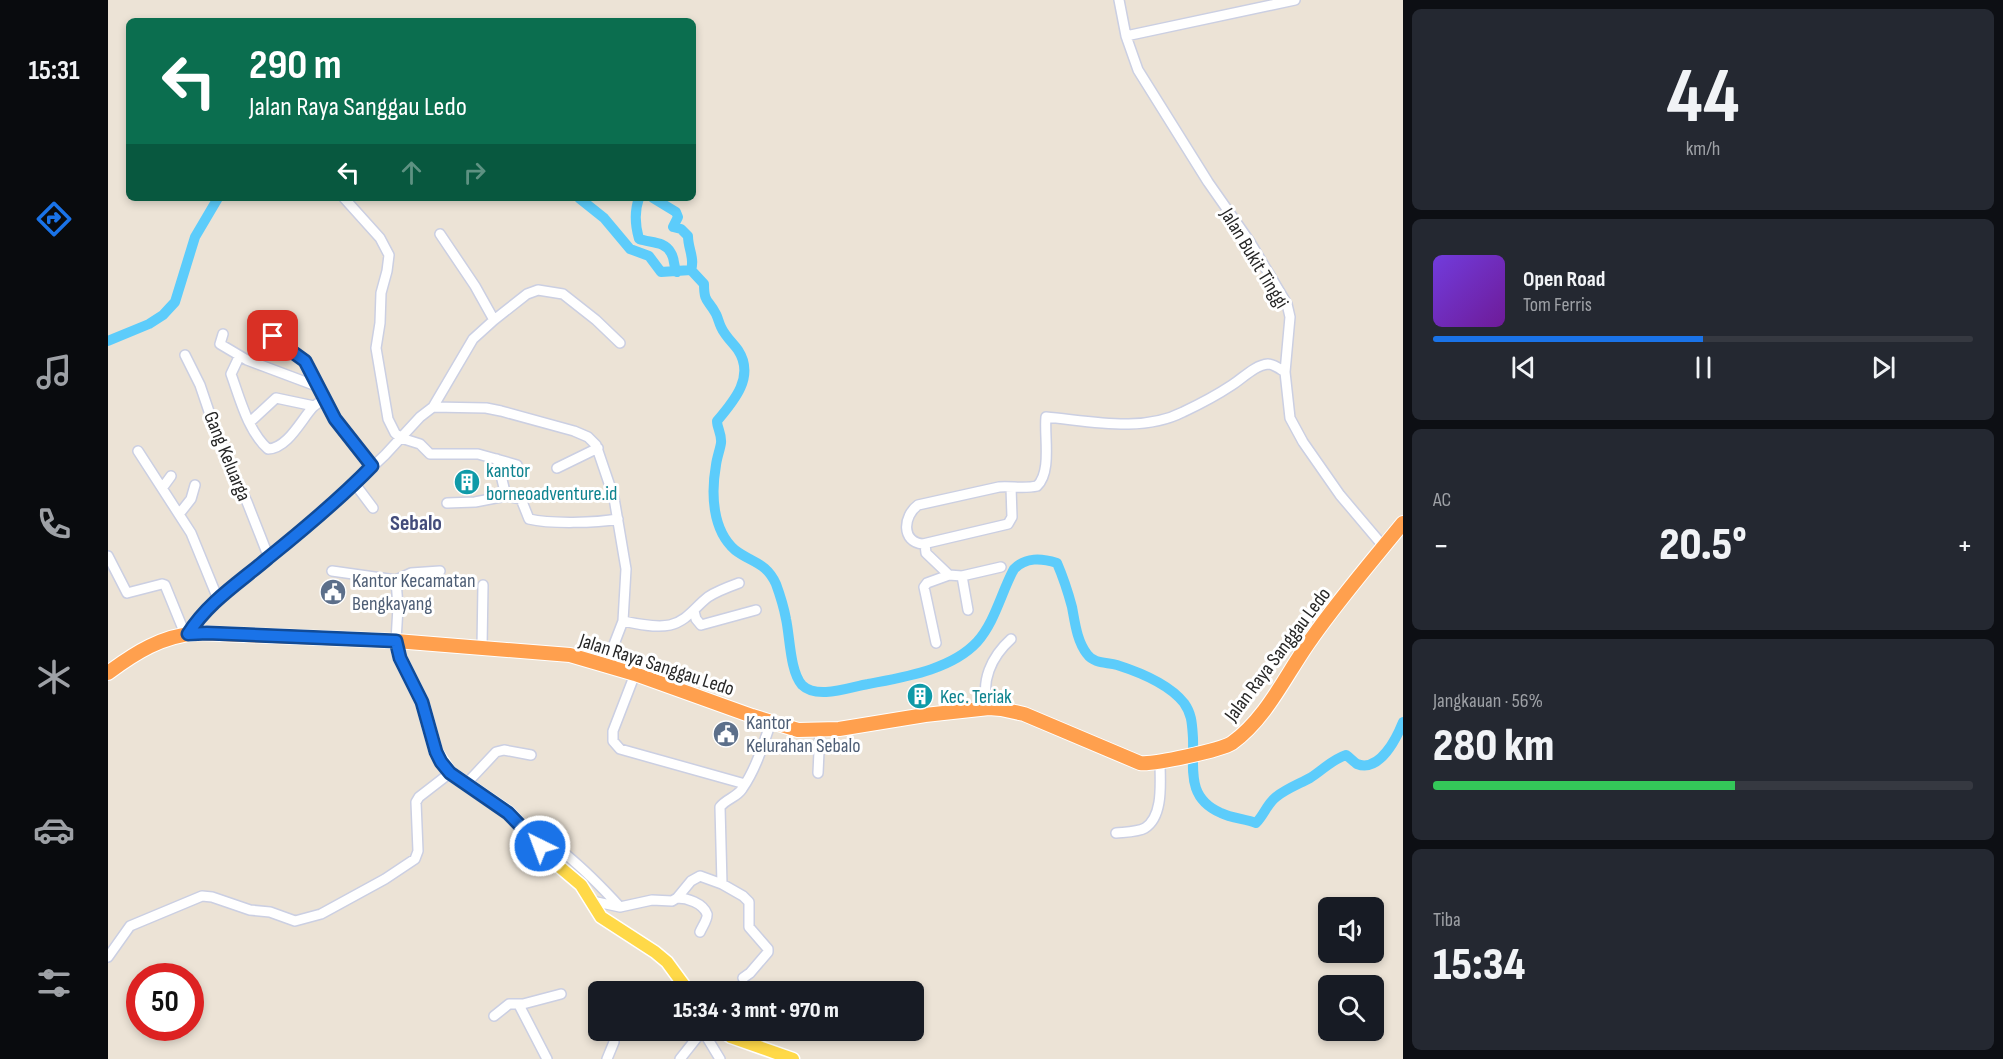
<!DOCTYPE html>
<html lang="id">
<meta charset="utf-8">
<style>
:root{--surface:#171b24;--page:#242831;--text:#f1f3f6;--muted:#9ea1a6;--line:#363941;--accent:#1a73e8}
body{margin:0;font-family:"Sofia Sans Condensed",sans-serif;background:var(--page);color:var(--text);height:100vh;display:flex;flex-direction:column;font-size:22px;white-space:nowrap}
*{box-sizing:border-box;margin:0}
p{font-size:20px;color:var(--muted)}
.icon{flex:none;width:33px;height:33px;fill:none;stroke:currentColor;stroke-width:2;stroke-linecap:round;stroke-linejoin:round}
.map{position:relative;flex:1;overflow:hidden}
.panel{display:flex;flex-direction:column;gap:9px;padding:9px;background:#0d0f14;width:600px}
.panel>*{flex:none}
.guide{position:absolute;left:18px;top:18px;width:570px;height:183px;border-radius:9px;box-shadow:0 3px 9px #0003;background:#0b6e4f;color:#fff;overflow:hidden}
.buttons{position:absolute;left:1210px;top:897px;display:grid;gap:12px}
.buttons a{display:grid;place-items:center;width:66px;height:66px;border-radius:9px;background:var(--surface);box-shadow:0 3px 9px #0003;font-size:30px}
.speed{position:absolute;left:18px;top:963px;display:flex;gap:12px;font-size:30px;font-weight:700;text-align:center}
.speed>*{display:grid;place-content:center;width:78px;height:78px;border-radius:50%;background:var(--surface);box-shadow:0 3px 9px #0003;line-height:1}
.speed .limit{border:9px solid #d22;background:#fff;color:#111}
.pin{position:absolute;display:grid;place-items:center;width:51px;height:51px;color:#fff;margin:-26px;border-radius:12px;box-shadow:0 3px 9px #0006}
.me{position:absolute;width:66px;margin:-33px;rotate:318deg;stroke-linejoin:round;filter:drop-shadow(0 0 4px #0008)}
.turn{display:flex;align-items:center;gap:21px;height:126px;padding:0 24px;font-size:27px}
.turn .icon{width:78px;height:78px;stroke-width:2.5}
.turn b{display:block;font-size:42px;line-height:51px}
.lanes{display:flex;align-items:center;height:57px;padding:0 24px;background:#0003;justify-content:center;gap:30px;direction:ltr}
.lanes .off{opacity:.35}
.big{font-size:45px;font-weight:800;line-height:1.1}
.panel .tile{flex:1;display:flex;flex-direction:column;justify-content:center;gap:9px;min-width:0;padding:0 21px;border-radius:9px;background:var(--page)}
.panel .dial{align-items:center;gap:0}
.dial b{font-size:78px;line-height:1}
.song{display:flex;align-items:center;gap:18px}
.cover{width:72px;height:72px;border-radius:9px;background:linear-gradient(135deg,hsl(260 70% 55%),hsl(280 70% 35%))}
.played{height:6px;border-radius:3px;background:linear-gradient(90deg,var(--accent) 50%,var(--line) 50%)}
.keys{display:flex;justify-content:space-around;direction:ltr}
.heat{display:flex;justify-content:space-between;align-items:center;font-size:33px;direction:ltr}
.charge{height:9px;border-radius:4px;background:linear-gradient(90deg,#34c759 56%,var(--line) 0)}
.trip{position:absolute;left:480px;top:981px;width:336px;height:60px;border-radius:9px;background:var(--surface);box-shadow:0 3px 9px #0003;font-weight:800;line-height:60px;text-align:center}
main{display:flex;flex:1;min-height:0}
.tabs{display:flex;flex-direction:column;width:108px;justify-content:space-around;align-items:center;background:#090b0e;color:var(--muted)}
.tabs .icon{width:42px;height:42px}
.tabs .on{color:var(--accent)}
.tabs b{font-size:27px;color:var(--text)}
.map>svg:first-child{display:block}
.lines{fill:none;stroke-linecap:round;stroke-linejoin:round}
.river{stroke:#5cccfb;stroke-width:10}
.minor-casing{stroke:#cbcfe2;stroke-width:12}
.major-casing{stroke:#fff;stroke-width:15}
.highway-casing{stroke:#fff;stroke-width:16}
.minor{stroke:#fff;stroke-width:9}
.major{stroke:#ffd948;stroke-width:12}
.highway{stroke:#ffa04e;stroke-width:14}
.route-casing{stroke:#114b97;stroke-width:15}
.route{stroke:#1a73e8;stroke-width:10}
.labels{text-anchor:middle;stroke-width:6;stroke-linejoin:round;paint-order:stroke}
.street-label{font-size:20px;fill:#272727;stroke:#fff}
.culture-label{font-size:20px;fill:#0d838f;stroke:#fff;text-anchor:start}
.service-label{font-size:20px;fill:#4e5e75;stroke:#fff;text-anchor:start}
.quarter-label{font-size:22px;font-weight:bold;fill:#434c7b;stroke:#fff}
</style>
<main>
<nav class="tabs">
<b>15:31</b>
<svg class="icon on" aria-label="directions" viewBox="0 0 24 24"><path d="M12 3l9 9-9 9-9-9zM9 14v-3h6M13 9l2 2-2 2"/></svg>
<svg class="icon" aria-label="music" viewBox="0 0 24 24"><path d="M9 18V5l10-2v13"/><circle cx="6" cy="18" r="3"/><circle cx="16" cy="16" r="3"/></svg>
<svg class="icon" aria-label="phone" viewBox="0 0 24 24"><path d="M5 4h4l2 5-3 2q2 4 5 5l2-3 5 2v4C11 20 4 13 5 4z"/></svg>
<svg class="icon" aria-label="climate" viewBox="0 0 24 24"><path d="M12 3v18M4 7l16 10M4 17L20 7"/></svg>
<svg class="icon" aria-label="car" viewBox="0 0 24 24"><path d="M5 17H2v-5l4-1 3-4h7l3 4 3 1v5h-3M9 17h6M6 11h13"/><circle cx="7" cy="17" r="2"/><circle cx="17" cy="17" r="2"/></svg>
<svg class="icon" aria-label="filters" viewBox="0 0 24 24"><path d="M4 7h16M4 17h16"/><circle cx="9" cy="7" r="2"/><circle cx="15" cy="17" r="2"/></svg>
</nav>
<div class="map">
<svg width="1295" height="1059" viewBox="0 0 1295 1059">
<rect width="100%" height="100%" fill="#ece3d6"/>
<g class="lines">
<!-- river -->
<path class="river" d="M471,198L496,218L522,249L541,256L553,272L583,270L596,284C596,303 600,299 608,314C610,318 611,323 613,327C617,336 624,342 630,350C647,376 627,400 609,421C609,428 614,434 613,443C612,450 609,457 608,465C603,493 604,530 627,550C644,563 658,562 668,584C672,595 676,608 678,619C682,637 682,672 694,685C709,700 742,687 760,684C796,677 843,670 869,642C887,622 893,593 906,569C918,557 933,558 949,563C955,577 960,592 964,607C967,623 969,641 979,654C986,664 999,662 1009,665C1031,672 1061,684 1076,703C1084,714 1084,724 1085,738C1086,769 1078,798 1113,813C1123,818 1137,819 1148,823C1156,815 1159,804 1168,797C1178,789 1191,784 1202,778C1215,770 1223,760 1238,755C1241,757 1246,762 1249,764C1272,773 1289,737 1295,722
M531,198C526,212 527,225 531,239C543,243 557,241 563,253C567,259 565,266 569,272
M545,198L568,212L570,217L565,227L573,229L580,236C580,249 587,258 583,270
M0,341L41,324L55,315L67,302L87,237L110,198"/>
<defs>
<path id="minor" d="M1011,0L1018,36L1030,70L1100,182L1142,242L1179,304L1182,317L1177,372L1182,418L1195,442L1232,495L1276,547
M1018,36L1187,0
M236,198L272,238L281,255L279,271L273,293L272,323L268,348L280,419L287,433L293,438L312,444L322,454H370L409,465
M332,234L367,286L386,320
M157,322L172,343L198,363L227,419L264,466
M115,334L112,344L139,360L211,387
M77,355L92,385L112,444L139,502L161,558
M131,357L123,374C132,399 140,431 160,449C180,448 193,420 205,407C208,404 213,402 217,399
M325,407L378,408L393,411L466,431L480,437L488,445L506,498L518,569L515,621L498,665
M142,422L168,398L206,406
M30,451L83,533L110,599
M389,459L398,496L413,499L421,519C442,524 488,523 510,519
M449,468L490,448
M247,484L265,508
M55,487L63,476
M903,487L904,517L900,524L815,544C793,542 795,516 810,505L891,487C904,486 916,489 929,486C944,472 936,436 938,417C982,421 1034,433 1075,412C1092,404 1109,395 1124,385C1135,378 1147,365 1160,364C1166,364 1172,369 1177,372
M339,503L367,502L398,496
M72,513L83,499L87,485
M817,544L818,553L841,575L854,576L893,567
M0,556L19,593L54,584L57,585L77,634
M224,571L288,580L290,607L288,641
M854,576L860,610
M288,580L303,573L332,571
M586,611L588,619L593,625L648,610
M515,621C529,624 548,628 562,625C579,621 587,607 600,597C609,591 620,587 631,583
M80,634L99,608L225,504L277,455L312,417L325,407L365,339L386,320L419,294L430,290L455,294L488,320L512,343
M828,643L816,587L819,583L841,575
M374,647L375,585
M527,674L505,731V741L512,749L637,784
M881,708C871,682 884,656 903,639
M710,773L712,730
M358,784L388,752L396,750L423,755
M417,829C448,840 489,882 512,907
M1008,833C1017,832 1030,832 1037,828C1056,816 1052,781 1052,763
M614,884L635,896L641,902V927L660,949V952L642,973L635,978
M569,898C579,898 595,903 599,914C600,919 594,927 592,932
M484,901L512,907L544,900L564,901L569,898L583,881L592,876L614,884L612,807C618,799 629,797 634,789C648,769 655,745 663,722
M0,957L22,926L94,896L104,897L142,910L162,912L187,921L213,914L277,879L307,859L310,851L308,802L311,797L342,773
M411,1005L439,1059
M386,1016L401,1004H415L453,994
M595,1031L612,1059
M499,1059L506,1042
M572,1059L595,1030"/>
<path id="major" d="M288,641L292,658L314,702L328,752L342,773L401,813L447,863L473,885L493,917L547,952L559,962L581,992
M613,1030L623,1037L685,1059"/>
<path id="highway" d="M0,673C28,652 54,636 89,633L288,641L462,655L527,674L644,716L690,730L731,729L817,715L881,708L893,709L916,714L1032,763C1045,765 1113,750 1124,743C1160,717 1179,672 1204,638C1232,598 1264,561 1295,523"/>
</defs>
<!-- minor casing -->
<use href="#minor" class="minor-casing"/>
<!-- major casing -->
<use href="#major" class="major-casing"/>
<!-- highway casing -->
<use href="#highway" class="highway-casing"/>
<!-- minor -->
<use href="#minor" class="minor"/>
<!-- major -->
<use href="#major" class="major"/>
<!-- highway -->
<use href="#highway" class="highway"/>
</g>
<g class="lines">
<defs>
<path id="route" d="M165,336L172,343L197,361L227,419L264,466C232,499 196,529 160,558C132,582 100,602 80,634L99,633L288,641L292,658L314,702L328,752L333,762L342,773L400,813L432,846"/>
</defs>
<!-- route casing -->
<use href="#route" class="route-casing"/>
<!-- route -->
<use href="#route" class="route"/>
</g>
<!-- icons -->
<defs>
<symbol id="building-disc" viewBox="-11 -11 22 22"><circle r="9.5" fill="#0f9aa8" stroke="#fff"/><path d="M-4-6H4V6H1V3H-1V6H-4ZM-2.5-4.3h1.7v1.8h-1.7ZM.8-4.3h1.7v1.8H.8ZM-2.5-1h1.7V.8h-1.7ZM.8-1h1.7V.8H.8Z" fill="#fff"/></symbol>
<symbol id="civic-disc" viewBox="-11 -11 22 22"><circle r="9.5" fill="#5c6f8a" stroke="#fff"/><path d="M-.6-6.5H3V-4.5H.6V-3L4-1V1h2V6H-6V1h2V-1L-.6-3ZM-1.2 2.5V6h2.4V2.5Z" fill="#fff"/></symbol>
</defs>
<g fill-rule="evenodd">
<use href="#building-disc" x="344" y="467" width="30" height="30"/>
<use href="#civic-disc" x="210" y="577" width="30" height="30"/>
<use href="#building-disc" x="797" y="681" width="30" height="30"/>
<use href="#civic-disc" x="603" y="719" width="30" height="30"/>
</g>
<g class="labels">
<!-- street labels -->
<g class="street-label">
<text transform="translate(1147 258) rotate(59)" y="7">Jalan Bukit Tinggi</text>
<text transform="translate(120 456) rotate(68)" y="7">Gang Keluarga</text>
<text transform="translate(1169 654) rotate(-53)" y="7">Jalan Raya Sanggau Ledo</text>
<text transform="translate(549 664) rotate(18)" y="7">Jalan Raya Sanggau Ledo</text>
</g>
<!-- culture labels -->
<g class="culture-label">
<text x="378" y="477">kantor<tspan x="378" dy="23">borneoadventure.id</tspan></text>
<text x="832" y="703">Kec. Teriak</text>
</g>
<!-- service labels -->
<g class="service-label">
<text x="244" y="587">Kantor Kecamatan<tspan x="244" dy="23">Bengkayang</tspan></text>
<text x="638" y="729">Kantor<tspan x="638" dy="23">Kelurahan Sebalo</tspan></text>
</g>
<!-- quarter labels -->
<g class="quarter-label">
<text x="308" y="530">Sebalo</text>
</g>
</g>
</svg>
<div class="buttons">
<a><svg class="icon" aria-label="sound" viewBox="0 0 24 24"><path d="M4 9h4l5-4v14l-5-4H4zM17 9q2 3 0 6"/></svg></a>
<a><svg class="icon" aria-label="search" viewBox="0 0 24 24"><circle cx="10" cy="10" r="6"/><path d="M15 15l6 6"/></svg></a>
</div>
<div class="speed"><div class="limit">50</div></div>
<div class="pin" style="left:165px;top:336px;background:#d93025"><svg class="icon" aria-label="arrive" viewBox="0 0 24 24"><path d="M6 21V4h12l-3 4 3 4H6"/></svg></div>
<svg class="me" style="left:432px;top:846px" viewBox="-20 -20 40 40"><circle r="17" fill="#1a73e8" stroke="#fff" stroke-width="3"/><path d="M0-11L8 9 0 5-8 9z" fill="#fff"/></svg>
<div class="trip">15:34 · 3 mnt · 970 m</div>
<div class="guide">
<div class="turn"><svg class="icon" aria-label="left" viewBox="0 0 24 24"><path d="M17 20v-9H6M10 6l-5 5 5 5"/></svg><div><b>290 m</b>Jalan Raya Sanggau Ledo</div></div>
<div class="lanes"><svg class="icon" aria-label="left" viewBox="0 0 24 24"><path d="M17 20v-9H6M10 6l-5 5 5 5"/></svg><svg class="icon off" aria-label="ahead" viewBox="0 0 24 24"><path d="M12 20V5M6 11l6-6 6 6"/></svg><svg class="icon off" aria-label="right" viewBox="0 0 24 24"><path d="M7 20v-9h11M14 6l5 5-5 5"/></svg></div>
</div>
</div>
<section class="panel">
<div class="tile dial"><b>44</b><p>km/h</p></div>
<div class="tile">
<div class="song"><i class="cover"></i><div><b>Open Road</b><p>Tom Ferris</p></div></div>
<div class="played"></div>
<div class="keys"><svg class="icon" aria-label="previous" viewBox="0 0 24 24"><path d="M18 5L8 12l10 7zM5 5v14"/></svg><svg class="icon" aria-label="pause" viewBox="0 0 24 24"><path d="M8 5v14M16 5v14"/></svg><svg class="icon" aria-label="next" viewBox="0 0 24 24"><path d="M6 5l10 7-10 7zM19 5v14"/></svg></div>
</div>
<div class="tile"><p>AC</p>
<div class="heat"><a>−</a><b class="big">20.5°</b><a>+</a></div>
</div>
<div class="tile"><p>Jangkauan · 56%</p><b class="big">280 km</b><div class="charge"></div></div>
<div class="tile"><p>Tiba</p><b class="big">15:34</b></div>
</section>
</main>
